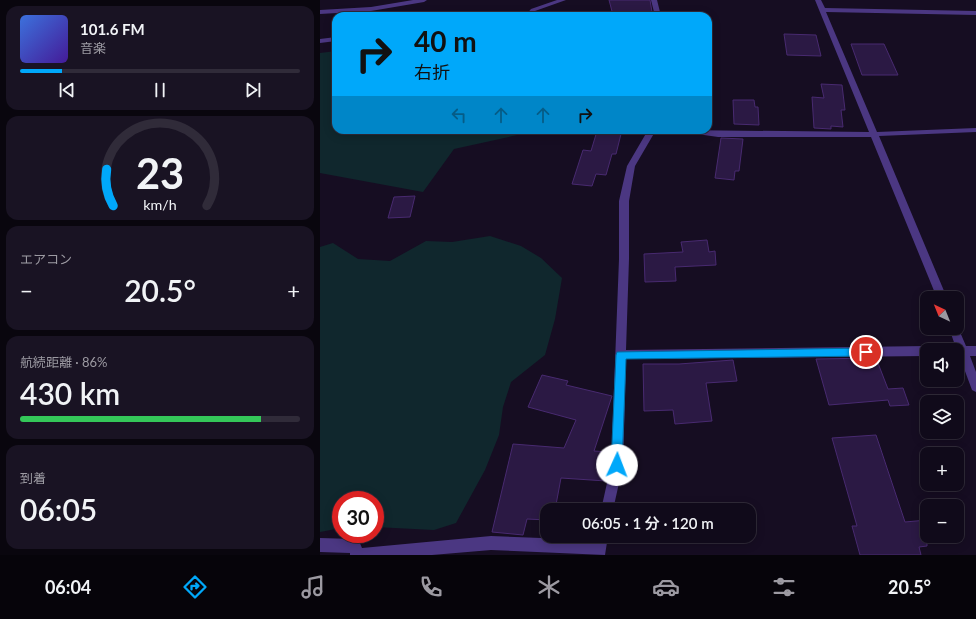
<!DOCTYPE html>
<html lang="ja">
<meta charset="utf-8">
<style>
:root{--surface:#100a1a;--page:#191323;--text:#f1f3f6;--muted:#9c9aa2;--line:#302b39;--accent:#00a8fa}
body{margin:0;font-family:Lato,"Noto Sans JP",sans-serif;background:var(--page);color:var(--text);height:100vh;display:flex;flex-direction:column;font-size:15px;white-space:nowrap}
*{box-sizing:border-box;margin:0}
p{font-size:13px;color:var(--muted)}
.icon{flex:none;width:22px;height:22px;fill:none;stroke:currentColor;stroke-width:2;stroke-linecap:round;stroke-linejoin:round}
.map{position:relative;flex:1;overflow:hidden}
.drawer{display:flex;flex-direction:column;gap:6px;padding:6px;background:#09060e;width:320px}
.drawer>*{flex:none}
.banner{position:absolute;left:12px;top:12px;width:380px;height:122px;border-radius:12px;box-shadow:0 2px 10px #0003,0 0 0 1px var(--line);background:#00a8fa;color:#111;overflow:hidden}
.needle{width:26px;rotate:317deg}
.tools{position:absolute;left:600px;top:291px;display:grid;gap:8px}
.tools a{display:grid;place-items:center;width:44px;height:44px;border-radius:8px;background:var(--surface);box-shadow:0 2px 10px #0003,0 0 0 1px var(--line);font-size:20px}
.speed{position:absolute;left:12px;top:491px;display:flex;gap:8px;font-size:20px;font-weight:700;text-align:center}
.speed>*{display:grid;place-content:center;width:52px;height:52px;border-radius:50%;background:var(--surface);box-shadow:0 2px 10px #0003,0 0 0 1px var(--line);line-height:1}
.speed .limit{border:6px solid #d22;background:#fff;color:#111}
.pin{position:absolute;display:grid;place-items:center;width:34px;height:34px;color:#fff;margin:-17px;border:2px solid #fff;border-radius:50%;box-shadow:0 1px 4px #0007}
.me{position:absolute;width:44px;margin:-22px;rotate:2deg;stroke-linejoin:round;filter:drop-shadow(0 0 3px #0008)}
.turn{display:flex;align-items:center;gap:14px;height:84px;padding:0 16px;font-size:18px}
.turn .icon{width:52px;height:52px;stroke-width:2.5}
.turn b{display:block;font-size:28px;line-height:34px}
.lanes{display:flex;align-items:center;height:38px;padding:0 16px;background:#0003;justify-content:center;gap:20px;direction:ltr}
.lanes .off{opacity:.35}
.big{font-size:30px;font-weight:600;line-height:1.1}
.drawer .card{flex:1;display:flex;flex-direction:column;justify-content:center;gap:6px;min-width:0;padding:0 14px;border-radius:12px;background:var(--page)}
.drawer .dial{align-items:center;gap:0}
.dial svg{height:104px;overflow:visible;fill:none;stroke:var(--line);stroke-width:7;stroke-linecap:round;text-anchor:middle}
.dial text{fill:var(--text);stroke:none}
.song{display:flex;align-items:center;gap:12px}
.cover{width:48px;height:48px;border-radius:6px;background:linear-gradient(135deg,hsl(220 70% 55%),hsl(260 70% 35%))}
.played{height:4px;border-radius:2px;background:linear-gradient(90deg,var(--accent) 15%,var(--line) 15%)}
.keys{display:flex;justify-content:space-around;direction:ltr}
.heat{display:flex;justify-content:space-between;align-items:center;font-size:22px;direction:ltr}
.charge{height:6px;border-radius:3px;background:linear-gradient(90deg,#34c759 86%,var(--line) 0)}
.trip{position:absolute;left:220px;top:503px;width:216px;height:40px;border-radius:12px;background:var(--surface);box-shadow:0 2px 10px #0003,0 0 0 1px var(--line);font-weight:600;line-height:40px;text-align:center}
.menu{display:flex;height:64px;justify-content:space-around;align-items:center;background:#06040a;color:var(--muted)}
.menu .icon{width:28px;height:28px}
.menu .current{color:var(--accent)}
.menu b{font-size:18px;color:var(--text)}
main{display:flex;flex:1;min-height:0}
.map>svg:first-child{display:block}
.green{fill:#10272d}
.building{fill:#2b1944;stroke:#482a70}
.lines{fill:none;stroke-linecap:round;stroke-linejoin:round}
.minor{fill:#4b3782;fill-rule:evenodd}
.route{fill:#00a8fa;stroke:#006da2}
</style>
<main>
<section class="drawer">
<div class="card">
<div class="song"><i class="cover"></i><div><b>101.6 FM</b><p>音楽</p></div></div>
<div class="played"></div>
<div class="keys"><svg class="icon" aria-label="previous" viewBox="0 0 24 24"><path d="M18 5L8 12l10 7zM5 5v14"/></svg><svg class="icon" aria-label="pause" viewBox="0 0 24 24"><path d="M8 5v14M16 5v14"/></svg><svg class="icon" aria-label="next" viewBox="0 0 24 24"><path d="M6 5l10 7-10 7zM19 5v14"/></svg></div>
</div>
<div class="card dial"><svg viewBox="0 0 100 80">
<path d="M14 69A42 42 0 1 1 86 69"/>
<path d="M14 69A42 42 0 0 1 9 41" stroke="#00a8fa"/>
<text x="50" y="56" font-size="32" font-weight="700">23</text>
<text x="50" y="72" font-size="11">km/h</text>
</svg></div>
<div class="card"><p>エアコン</p>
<div class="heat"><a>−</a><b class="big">20.5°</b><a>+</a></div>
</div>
<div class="card"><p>航続距離 · 86%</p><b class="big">430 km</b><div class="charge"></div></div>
<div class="card"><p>到着</p><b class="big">06:05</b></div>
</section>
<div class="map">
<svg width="656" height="555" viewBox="0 0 656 555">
<rect width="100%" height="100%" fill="#160d22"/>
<!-- green -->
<path class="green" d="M16,51V130H220L134,149L103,192L0,173V53Z
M170,236L201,246L221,258L242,278L235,319L225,355L191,382L183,407L179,435L165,470L136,523L114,530L55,527V500H21V528L0,532V247L13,243L38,259L70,261L106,241L132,242Z"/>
<!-- building -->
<path class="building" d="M289,0H330L332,12L293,15Z
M464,34L496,35L501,56L467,55Z
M531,44H564L578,75H542Z
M501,84L522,85L525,110H521L523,127L511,126V129L494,128L492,97L504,98Z
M413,100H434L435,107H438L439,125L414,124Z
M277,131L301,134L296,154H292L286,175L276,174L272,186L252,184L263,150L271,151Z
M401,138L423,139L419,171H415L414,180L395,178Z
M95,196L90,217L68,218L74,197Z
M387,240L389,252L395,251L396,265L355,267L356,281L325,282L324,254L363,252L361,242Z
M556,358L568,389L583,388L589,405L570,406L568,400L509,405L496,359Z
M413,360L417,381L386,383L392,421L355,424L353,410L324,411L323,364H359Z
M222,375L248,381L246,385L292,396L274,451L290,452V465L286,481L241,478L235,510H227V520L207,519L203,535L172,532L193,444L244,448L256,420L208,407Z
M556,435L585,522L607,520V546L599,547L601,555H540L532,526H537L512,438Z"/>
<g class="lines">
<!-- minor -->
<path class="minor" d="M93,0H107L104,2L51,11L0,14V10L51,7Z
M237,0H246L215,11L212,16H205L211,9Z
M331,0H337L341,16H335Z
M495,0H501L505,8L656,11V15L506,12L557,132L656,128V132L559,136L627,298H617L551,137H398L363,132L359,130L549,132Z
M16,37V41L0,43V39Z
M328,130H336L315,166L309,201V259L306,350L607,346L612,350H607V356L306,359L303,465L293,510H281L291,465L299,259V201L307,166Z
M637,325L646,346H656V356H650L656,372V392L652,390L639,355H637V350H634L636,348L629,328H637Z
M171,536L274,540V536H288L285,555L171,550L112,555H30V553L0,552V538L34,539L39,541L42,548Z"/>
</g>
<!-- route -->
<path class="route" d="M546,348L549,349L551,352L549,355L546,356L306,359L302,465L301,469L297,471L293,469L291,465L296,355L297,352Z"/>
</svg>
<div class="tools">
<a><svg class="needle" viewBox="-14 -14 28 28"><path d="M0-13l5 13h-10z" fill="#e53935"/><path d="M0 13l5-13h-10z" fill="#9c9aa2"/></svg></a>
<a><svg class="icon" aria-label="sound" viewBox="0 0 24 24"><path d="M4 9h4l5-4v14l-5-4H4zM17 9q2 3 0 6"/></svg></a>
<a><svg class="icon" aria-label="layers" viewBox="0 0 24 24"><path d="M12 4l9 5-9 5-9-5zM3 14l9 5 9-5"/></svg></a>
<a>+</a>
<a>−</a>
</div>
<div class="speed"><div class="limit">30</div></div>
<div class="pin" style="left:546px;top:352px;background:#d93025"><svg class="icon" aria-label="arrive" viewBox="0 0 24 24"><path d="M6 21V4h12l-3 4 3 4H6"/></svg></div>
<svg class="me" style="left:297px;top:465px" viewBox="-20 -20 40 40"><circle r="19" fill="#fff"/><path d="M0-13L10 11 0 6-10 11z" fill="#00a8fa"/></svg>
<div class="trip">06:05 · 1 分 · 120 m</div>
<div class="banner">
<div class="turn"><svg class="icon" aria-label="right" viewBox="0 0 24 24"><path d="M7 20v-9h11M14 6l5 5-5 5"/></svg><div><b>40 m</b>右折</div></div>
<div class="lanes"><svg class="icon off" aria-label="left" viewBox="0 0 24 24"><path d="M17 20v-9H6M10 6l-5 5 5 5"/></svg><svg class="icon off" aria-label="ahead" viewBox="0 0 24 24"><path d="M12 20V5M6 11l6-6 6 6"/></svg><svg class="icon off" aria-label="ahead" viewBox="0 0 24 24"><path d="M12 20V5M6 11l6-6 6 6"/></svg><svg class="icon" aria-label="right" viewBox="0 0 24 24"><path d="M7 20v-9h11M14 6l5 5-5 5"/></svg></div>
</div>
</div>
</main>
<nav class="menu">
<b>06:04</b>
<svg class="icon current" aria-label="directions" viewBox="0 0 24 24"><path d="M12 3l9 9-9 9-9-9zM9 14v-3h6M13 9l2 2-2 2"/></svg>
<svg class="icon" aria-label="music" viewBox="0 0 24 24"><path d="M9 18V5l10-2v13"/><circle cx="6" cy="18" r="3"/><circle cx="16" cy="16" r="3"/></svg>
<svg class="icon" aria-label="phone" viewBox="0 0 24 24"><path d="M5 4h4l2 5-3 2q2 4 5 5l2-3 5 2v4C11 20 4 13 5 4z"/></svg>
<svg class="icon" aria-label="climate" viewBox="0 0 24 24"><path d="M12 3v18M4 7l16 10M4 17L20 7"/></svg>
<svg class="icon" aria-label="car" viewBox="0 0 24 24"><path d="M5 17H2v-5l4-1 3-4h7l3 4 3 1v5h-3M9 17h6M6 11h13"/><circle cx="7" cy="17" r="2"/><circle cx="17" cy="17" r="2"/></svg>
<svg class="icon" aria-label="filters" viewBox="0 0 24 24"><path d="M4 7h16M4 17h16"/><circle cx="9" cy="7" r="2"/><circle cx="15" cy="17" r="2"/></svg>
<b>20.5°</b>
</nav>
